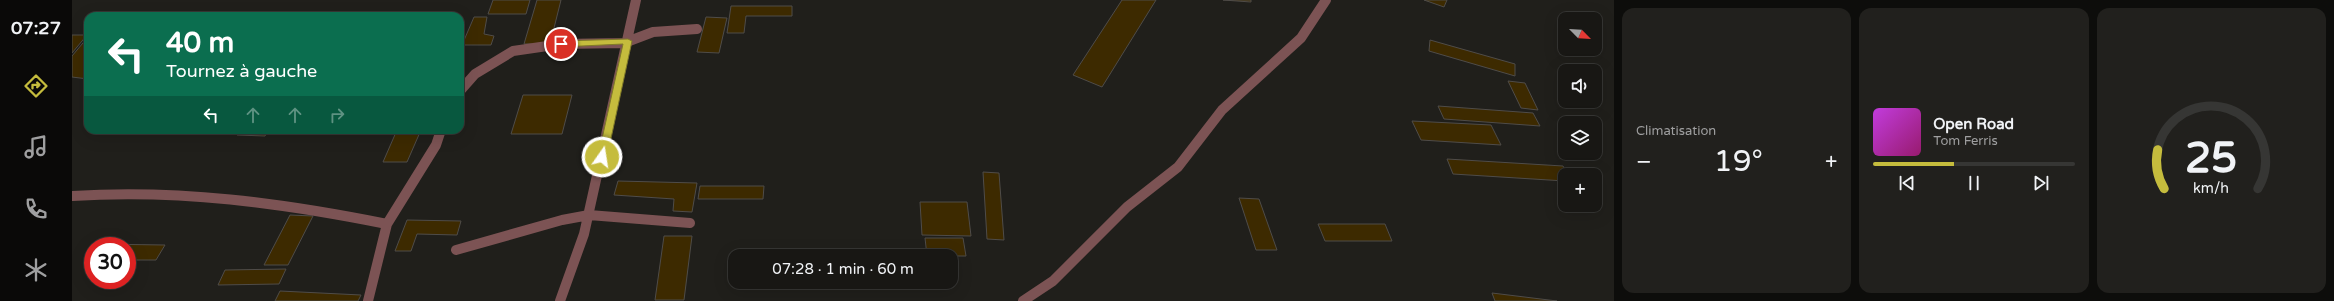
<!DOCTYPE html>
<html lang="fr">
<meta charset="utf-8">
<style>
:root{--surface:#181714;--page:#21201d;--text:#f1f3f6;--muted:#9f9fa0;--line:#363634;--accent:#c5bc3d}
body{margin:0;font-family:"Varela Round",sans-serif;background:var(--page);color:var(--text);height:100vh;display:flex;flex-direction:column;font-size:15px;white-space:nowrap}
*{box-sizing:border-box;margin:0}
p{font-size:13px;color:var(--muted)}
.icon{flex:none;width:22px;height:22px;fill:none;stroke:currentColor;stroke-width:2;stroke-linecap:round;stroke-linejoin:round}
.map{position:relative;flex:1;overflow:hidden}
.sheet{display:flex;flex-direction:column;gap:8px;padding:8px;background:#0d0d0b;width:720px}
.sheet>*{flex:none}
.banner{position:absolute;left:12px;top:12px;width:380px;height:122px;border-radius:12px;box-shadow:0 4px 16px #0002,0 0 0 1px var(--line);background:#0b6e4f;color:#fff;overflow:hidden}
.needle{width:26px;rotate:114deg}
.fabs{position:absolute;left:1486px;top:12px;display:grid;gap:8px}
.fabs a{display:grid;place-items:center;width:44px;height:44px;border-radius:8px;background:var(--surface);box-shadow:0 4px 16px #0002,0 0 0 1px var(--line);font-size:20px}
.speed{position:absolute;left:12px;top:237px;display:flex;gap:8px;font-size:20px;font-weight:700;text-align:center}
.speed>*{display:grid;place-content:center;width:52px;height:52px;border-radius:50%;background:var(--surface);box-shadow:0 4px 16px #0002,0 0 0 1px var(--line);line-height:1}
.speed .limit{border:6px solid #d22;background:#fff;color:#111}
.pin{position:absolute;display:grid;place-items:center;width:34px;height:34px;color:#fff;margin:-17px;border:2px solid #fff;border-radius:50%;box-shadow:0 1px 4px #0007}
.me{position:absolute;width:44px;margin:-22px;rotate:13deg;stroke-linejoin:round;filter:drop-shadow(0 0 3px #0008)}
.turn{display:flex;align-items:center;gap:14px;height:84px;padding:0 16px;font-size:18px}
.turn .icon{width:52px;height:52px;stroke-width:2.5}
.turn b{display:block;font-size:28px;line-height:34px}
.lanes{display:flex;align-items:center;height:38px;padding:0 16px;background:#0003;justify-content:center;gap:20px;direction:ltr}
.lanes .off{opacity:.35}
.big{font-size:30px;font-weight:600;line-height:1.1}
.sheet .tile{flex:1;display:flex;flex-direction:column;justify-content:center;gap:6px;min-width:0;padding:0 14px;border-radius:12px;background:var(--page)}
.sheet .dial{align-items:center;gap:0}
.dial svg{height:104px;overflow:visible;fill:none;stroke:var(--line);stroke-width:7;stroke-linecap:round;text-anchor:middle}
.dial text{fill:var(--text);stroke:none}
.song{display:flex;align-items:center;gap:12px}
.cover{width:48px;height:48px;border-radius:6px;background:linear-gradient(135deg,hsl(290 70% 55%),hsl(320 70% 35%))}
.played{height:4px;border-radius:2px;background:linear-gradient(90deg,var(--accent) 40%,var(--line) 40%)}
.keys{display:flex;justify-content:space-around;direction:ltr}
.heat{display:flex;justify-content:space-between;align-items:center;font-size:22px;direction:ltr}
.sheet .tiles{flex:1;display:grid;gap:8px;grid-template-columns:repeat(3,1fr)}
.trip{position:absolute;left:656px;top:249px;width:230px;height:40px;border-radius:12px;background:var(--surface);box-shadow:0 4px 16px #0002,0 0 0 1px var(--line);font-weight:600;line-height:40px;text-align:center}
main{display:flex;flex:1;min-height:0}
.tab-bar{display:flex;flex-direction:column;width:72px;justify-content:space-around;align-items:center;background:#0a0908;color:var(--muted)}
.tab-bar .icon{width:28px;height:28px}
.tab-bar .selected{color:var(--accent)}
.tab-bar b{font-size:18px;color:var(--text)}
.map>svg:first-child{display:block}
.building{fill:#3d2a00;stroke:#4f4c49}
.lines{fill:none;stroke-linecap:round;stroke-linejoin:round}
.minor{stroke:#7c5354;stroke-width:10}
.route{fill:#c5bc3d;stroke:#807a28}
</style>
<main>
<nav class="tab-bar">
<b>07:27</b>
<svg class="icon selected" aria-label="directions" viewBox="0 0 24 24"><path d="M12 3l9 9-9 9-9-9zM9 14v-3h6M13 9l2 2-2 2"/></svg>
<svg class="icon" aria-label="music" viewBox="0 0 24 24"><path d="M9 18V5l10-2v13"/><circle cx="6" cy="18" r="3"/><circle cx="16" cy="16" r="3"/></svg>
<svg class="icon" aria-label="phone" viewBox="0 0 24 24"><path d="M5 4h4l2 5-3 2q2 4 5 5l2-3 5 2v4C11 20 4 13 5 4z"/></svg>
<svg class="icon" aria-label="climate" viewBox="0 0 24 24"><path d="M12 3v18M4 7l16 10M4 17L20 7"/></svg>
</nav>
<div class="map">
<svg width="1542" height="301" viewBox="0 0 1542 301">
<rect width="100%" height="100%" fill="#201f1b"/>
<!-- building -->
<path class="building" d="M421,0H458L454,14H416Z
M465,0H489L478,44H452Z
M1050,0H1084L1030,87L1001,75Z
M1151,0H1179V2Z
M1352,0H1375L1372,7Z
M659,6H720V16H674L672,33H655Z
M402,17H415L412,34L422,36L419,45H390Z
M634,17L655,18L647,53L625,52Z
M0,35H15L0,53Z
M16,37V79L0,77V56Z
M1358,40L1443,64V76L1357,51Z
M1436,81L1453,83L1466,110L1449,108Z
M451,95H500L490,134H439Z
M1366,106L1461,113L1468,126L1372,119Z
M1340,121L1419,125L1429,145L1349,140Z
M168,130H196L193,136L165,135Z
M325,130H349L335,162H311Z
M1375,159L1491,166L1496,175H1493V181L1381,174Z
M911,172L927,173L932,240L915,239Z
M546,181L625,183L620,212L601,211L602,199L542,195Z
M628,186H692L691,199H626Z
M1167,198L1187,199L1205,250H1184Z
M848,202H895L899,236L850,235Z
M218,215L241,216L216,265H192Z
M335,220L389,221L385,235L345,234L339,251H323Z
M1246,224H1313L1320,241H1253Z
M592,236H620L612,300H583Z
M853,238H891L894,256H855Z
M23,244L93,245L84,260H55V246H22Z
M21,248V260H13Z
M214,269L207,284L146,285L153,270Z
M208,291L289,295L286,301H203Z
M1420,293L1485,301H1423Z"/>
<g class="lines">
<!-- minor -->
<path class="minor" d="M388,91L403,74L441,51L489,44L552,43L581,32L625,29
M0,196C107,189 210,203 315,224L364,145L369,130
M384,250L490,220L517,215L618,223
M296,301L315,224
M488,301L512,234L564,0
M951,301L981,281L1055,207L1106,167L1150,110L1229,38L1254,0"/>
</g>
<!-- route -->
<path class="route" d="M556,39L560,41L535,157L530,161L526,157L551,44L489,47L485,44L489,41Z"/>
</svg>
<div class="fabs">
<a><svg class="needle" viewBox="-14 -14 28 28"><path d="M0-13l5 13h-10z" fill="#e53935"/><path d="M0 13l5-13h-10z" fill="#9f9fa0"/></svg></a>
<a><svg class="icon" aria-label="sound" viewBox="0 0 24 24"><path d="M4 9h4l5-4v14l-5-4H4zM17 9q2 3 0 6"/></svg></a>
<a><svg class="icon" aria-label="layers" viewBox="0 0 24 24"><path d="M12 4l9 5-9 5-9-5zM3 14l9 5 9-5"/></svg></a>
<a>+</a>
</div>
<div class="speed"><div class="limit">30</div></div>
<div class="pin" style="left:489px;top:44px;background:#d93025"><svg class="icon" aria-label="arrive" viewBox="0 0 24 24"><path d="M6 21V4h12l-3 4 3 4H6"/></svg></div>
<svg class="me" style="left:530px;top:157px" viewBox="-20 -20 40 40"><circle r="17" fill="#c5bc3d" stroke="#fff" stroke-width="3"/><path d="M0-11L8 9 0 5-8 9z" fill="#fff"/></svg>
<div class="trip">07:28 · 1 min · 60 m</div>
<div class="banner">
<div class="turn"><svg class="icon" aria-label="left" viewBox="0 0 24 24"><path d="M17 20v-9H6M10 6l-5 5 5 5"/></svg><div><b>40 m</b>Tournez à gauche</div></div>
<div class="lanes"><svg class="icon" aria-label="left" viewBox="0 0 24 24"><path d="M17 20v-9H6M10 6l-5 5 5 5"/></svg><svg class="icon off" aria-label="ahead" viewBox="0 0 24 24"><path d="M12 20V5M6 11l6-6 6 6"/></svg><svg class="icon off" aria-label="ahead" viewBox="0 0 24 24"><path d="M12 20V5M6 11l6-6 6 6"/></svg><svg class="icon off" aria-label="right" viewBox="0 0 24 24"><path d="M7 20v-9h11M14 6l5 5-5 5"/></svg></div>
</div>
</div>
<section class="sheet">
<div class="tiles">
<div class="tile"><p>Climatisation</p>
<div class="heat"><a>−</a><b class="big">19°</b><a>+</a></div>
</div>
<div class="tile">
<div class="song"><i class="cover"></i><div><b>Open Road</b><p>Tom Ferris</p></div></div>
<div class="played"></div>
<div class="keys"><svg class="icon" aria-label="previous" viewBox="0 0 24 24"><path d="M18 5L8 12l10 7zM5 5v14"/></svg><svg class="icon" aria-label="pause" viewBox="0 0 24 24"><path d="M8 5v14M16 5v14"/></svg><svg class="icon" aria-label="next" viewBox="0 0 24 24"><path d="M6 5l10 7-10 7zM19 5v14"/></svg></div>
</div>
<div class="tile dial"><svg viewBox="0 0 100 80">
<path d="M14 69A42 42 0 1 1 86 69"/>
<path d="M14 69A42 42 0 0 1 9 39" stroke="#c5bc3d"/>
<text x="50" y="56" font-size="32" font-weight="700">25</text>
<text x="50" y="72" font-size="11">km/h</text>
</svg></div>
</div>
</section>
</main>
